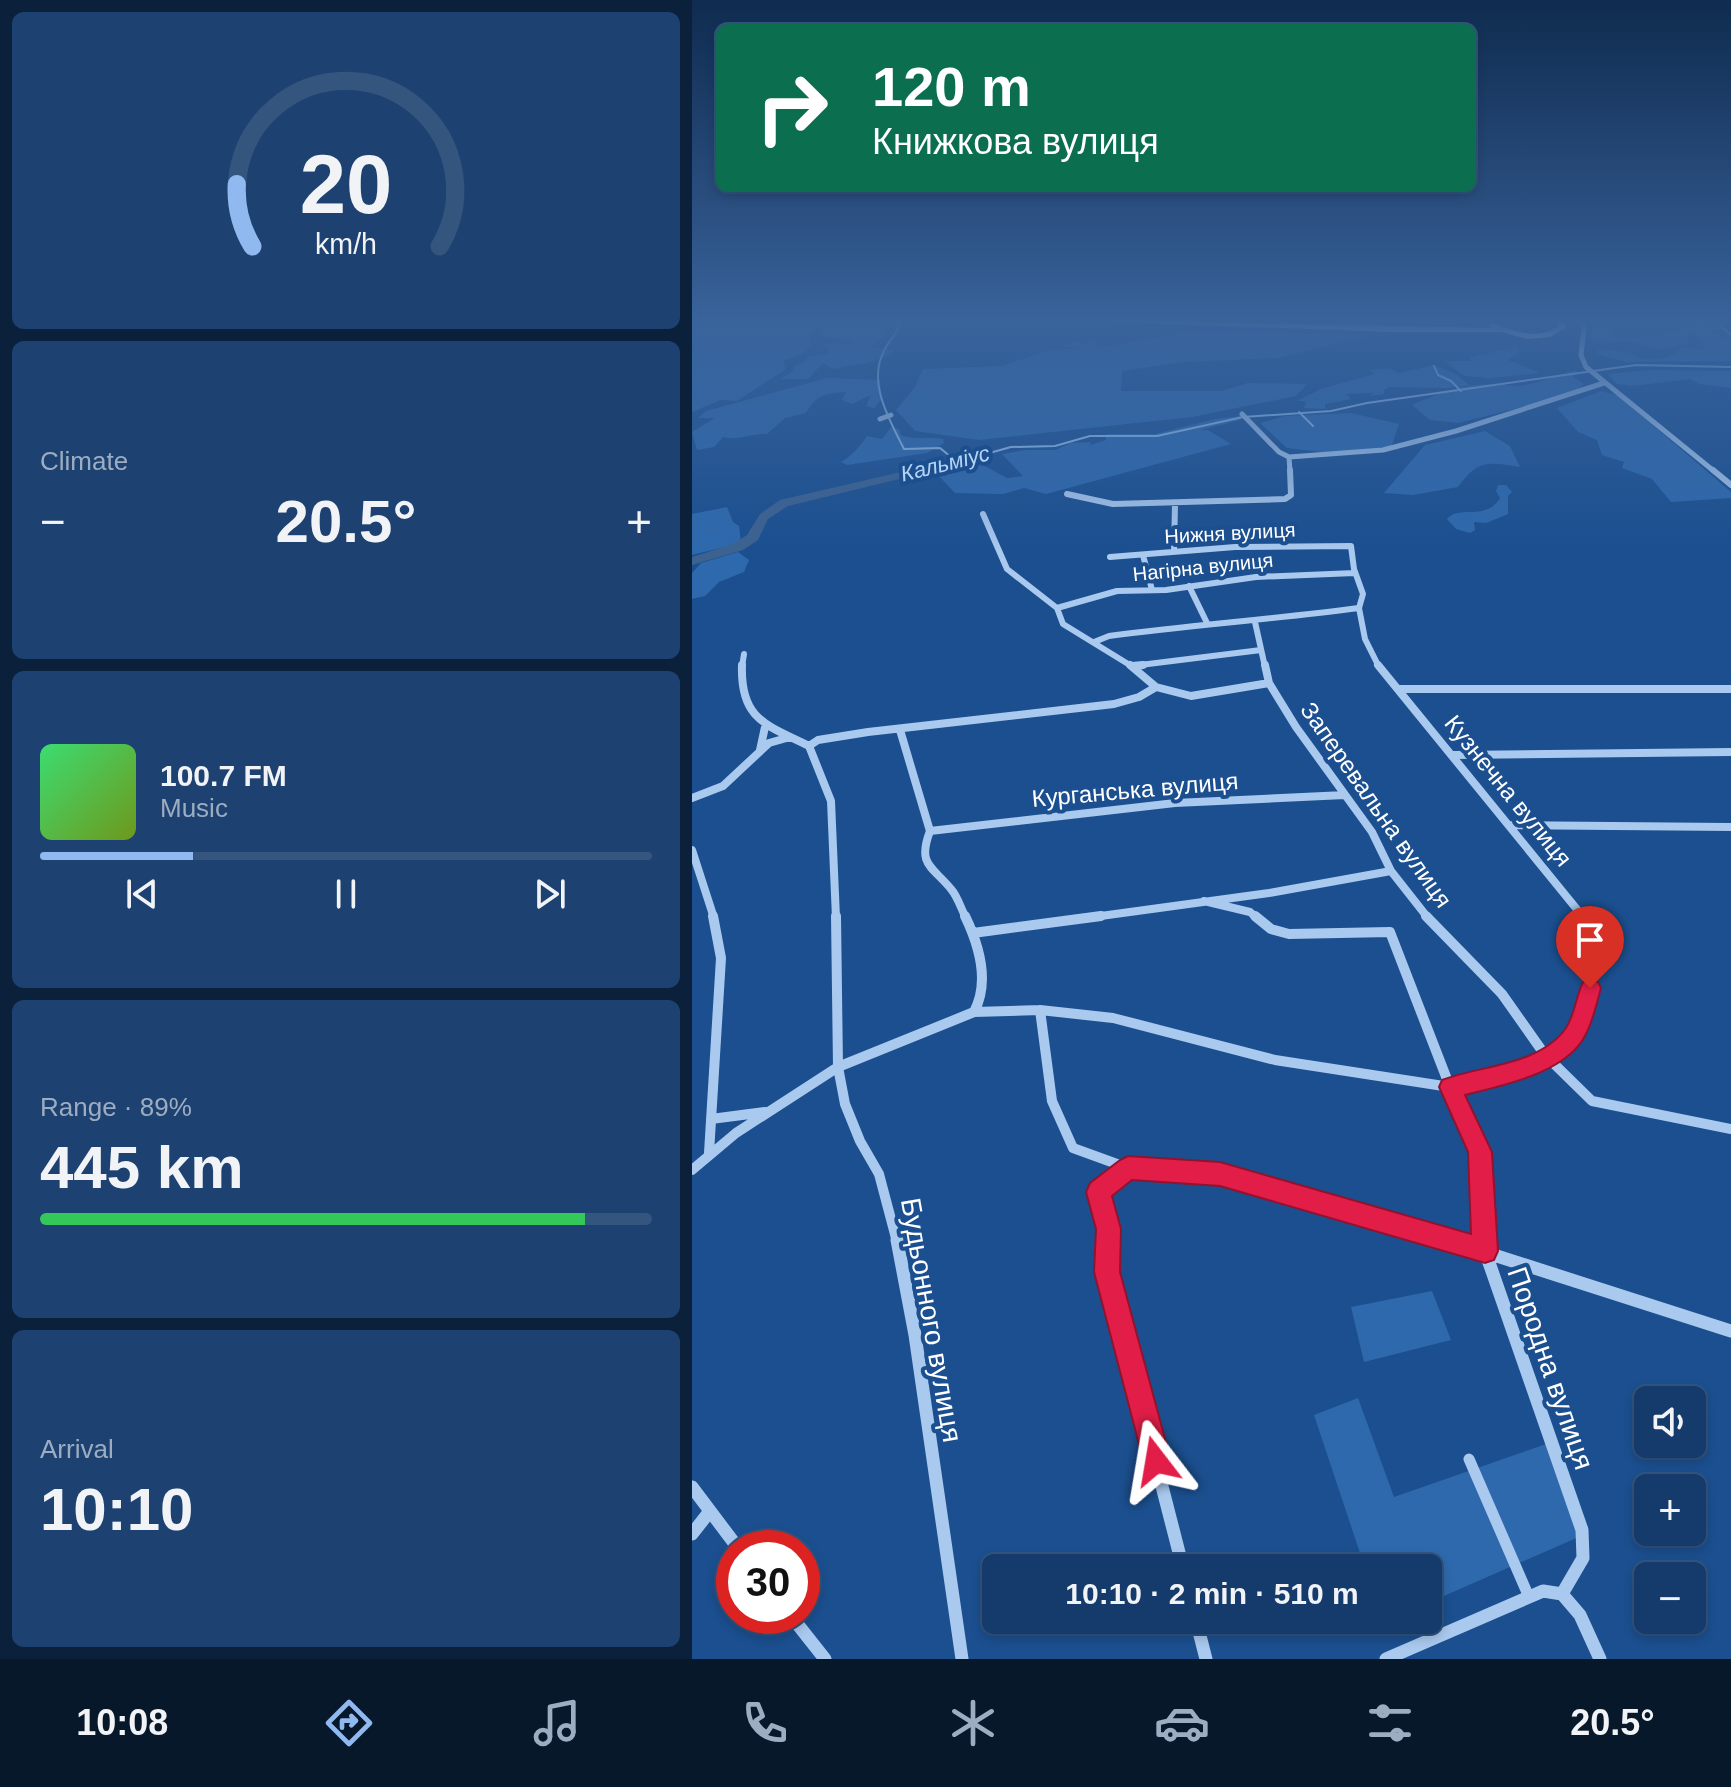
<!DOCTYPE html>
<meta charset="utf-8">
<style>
:root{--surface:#143b6b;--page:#1d4271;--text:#f1f3f6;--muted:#9dadc1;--line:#33557e;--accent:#90b9f0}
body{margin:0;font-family:Arial,sans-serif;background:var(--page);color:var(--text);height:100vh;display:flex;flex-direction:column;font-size:30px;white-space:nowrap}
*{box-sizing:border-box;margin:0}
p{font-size:26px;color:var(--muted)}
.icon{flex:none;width:44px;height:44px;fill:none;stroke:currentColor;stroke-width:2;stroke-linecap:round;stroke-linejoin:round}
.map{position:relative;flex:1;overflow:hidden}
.side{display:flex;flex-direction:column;gap:12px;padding:12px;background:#0b203b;width:692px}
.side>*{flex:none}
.guide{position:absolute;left:24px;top:24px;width:760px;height:168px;border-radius:12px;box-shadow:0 4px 12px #0003,0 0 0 2px var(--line);background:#0b6e4f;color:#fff;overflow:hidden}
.controls{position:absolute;left:942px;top:1386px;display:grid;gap:16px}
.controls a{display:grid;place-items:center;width:72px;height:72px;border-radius:12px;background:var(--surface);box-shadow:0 4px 12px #0003,0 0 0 2px var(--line);font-size:40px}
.speed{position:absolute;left:24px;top:1530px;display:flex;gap:16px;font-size:40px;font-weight:700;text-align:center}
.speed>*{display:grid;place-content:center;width:104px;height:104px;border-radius:50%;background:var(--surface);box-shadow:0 4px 12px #0003,0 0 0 2px var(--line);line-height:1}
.speed .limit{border:12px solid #d22;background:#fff;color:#111}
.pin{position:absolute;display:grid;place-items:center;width:68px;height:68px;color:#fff;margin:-82px -34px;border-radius:50% 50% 50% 0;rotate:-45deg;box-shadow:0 0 8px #0007}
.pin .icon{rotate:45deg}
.me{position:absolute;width:88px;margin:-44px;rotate:346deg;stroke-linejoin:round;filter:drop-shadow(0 0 6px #0008)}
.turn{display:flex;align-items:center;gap:28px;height:168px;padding:0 24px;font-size:36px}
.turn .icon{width:104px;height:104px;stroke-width:2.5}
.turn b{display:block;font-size:56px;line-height:68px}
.big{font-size:60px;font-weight:700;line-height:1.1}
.side .widget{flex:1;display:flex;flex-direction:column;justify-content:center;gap:12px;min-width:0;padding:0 28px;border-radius:12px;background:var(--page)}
.side .dial{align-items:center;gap:0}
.dial svg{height:208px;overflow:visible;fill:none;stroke:var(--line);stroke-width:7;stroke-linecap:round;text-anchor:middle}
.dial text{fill:var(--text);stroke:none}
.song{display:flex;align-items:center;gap:24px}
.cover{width:96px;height:96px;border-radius:12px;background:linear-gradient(135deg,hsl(140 70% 55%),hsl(80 70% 35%))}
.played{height:8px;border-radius:4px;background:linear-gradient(90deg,var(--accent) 25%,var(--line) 25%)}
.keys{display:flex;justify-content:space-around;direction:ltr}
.heat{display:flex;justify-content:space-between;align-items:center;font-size:44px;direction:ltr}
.charge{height:12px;border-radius:6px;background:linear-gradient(90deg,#34c759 89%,var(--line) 0)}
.trip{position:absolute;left:290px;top:1554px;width:460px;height:80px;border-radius:12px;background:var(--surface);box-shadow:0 4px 12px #0003,0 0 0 2px var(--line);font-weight:700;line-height:80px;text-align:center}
.dock{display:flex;height:128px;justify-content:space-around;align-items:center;background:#08182b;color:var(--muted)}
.dock .icon{width:56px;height:56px}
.dock .on{color:var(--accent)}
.dock b{font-size:36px;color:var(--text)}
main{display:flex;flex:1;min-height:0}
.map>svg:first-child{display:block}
.green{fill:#2e69ad}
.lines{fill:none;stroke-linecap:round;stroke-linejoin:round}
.stream{stroke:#9cc4f0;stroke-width:2}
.river{fill:#3c6290;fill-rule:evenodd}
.pedestrian{stroke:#a9c9ee;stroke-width:11}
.minor-far4{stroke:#a9c9ee;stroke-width:5}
.minor-far3{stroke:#a9c9ee;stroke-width:6}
.minor-far2{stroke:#a9c9ee;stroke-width:8}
.minor-far1{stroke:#a9c9ee;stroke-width:10}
.minor{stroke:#a9c9ee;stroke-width:13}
.secondary{fill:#d6e6fa;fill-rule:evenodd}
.route{fill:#e11d48;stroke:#92132f;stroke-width:2}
.labels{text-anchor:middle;stroke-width:8;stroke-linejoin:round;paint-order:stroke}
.far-street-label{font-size:20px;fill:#fff;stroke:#1b4f8f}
.far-water-label{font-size:22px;font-style:italic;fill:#b5d3f5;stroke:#1b4f8f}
.street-label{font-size:24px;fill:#fff;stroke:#1b4f8f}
.near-street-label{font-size:28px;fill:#fff;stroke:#1b4f8f}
</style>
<main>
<section class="side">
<div class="widget dial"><svg viewBox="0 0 100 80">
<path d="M14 69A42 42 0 1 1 86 69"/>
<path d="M14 69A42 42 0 0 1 8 45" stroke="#90b9f0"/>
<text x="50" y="56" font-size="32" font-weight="700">20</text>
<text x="50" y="72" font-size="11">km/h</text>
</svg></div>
<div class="widget"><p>Climate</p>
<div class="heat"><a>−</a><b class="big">20.5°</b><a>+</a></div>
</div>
<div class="widget">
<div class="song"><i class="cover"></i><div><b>100.7 FM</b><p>Music</p></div></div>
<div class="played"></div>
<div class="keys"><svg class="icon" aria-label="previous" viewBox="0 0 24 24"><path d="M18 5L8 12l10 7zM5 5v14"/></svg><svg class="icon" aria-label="pause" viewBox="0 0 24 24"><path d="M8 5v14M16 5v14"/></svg><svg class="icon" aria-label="next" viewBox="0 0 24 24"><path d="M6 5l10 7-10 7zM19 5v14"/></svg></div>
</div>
<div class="widget"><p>Range · 89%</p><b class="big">445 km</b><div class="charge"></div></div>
<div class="widget"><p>Arrival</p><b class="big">10:10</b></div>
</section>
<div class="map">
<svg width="1039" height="1659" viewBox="0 0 1039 1659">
<rect width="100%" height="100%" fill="#1b4f8f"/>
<!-- green -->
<path class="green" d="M0,320H122L106,322L103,326L125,327L116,336L120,346L108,355L91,361L94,369L45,401L29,400L0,412Z
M155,320L202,321L190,328L194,334L178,347L204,350C184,365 165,363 142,369L131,363L116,379H88L101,371L102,366L113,362L117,356L138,353L132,344L155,345L162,340L133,337L128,332L136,328L152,330L156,326L174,329L179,325Z
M1003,324L1024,325L1029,329H1015L1039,343V361L934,362L904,354L905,349L936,352L952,359L974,358L990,348L1016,349L1009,345L1010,340L1000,334L995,335L996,343L967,350L941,342L899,341L900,330L913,325L922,336C949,340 978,336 1003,324Z
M506,330L679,335L587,358L490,362L430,371L429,391H529L556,383L615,384L604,396L500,417L287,440L223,431L204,410L223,387L231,369L310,366L357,350L390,348L372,346L376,342L396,343L395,340H403L405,348L413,347Z
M825,346L827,352L816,360L848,373L791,379L795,377C770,377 773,377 753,361H779L777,358Z
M742,365L765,375L777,385L755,388L697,387L692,390V394L677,396L682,393L654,394L659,399L633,404V409L612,408L614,401H605L629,389L682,374L679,370L697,368L707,373Z
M886,370L881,377L892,384L878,395L766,423L738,420L720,405C746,393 771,384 800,384C810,384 821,387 831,385C851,383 866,373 886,370Z
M957,370L1039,371V388L1007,384L998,379L940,386L925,384L916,374Z
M135,378L188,380L190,399L182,408L174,406L179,395L160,404L150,400L154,392C134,393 124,395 114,413L93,418L75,434C59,433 46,441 31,437L22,447L5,450L0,432L23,418H6L14,411Z
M909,391L927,396L1039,492V498L979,502L960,479L930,468L932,462L910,455L905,440L886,432L865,408Z
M659,413L707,424L698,451L630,452L595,448L568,423L593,416Z
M548,416L549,420L508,430H516L539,444L354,494L332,488L311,494L263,493L246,475L289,464L315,478L331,476L310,454L333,450H363L379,443L399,442L398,445L414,440V434H463L523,419Z
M199,427L207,429L209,435C222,441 237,436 251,439L252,443L235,453L155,465L149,462C160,456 168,446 175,436L190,439Z
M793,431L818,446L828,467C797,462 786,459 766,487L721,495L692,493L733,445Z
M806,485H814L820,492L816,496V514L794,523L782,522L783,530L778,533L764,529L755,519C768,504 793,522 808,498L804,491Z
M35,507L41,522L47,526L49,543L0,555V514Z
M46,552L57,560L52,572L27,582L13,596L0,599V573L9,563Z
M740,1291L759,1340L672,1362L659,1307Z
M666,1398L702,1497L854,1444L889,1536L736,1603V1568H673L622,1415Z"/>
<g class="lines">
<!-- stream -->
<path class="stream" d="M208,320C207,334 196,340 191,353C176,384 198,421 212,449L248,448L265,462L319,447L363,446L398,436H465L551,417L639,411L675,403L944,365L1039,367
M1029,326L1039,335
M742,366L746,375L759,381L769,391
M607,412L621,426"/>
<!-- river -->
<path class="river" d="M265,459L269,460V464L96,506L76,519L66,540L51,550L0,565V557L41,544L55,535L68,514L88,500Z"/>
<!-- pedestrian -->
<path class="pedestrian" d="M777,1459L837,1597"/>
<!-- minor-far4 -->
<path class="minor-far4" d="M886,320L892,328L889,355L894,367L1023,472
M1000,320H1015
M550,414L587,452L597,457L691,450L764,431L912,383
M188,419L199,415
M597,457L598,472"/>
<!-- minor-far3 -->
<path class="minor-far3" d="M1021,470L1039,485
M375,494L421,504L593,499L599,495L598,470
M291,514L315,569L365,608L371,624L441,667
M482,551L483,504
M451,555L460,590
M418,557L543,547L659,546L662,569L671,594L667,608L673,639L687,667
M497,586L515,623
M365,608L425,591L474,590L564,577L663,573
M563,622L573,667
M402,642L417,636C500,625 584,619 667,608
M440,666L569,650
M50,667L52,654"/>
<!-- minor-far2 -->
<path class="minor-far2" d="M50,665C48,720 75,725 117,746L139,801L144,918
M438,665L464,687
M573,665L577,683L604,727L680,832L699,871L736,918
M686,665L892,918
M440,666L451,665
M707,689H1039
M208,730L238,831C225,865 240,866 259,889C266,897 269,909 274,918
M117,746L126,740L176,732L422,704L447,697L464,687L499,696L577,683
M68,750L73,727
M762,755L1039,752
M0,798L31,786L77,743L98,737
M818,825L1039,827
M238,831L483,803L653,795
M0,850L22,918
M512,901L558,912L565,918
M394,918L577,893L699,871"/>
<!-- minor-far1 -->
<path class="minor-far1" d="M144,916L146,1067L153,1104L168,1141L187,1174L205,1242
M273,916C287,945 298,982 282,1012
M563,916L579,929L597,934L698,932L758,1087L788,1152L793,1242
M734,916L810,994L853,1055L900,1101L1039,1129
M281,933L409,916
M348,1010L360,1101L381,1148L436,1168L406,1192L417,1229L416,1242
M19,1119L73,1112
M17,1153L29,958L21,916
M436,1168L528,1174L761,1242
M0,1170L44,1133L146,1067L282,1012L348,1010L421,1018L583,1060L758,1087L824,1073L871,1046L882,1035L891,1015L906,935L890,916"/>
<!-- minor -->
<path class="minor" d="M205,1240L223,1335L270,1659
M416,1240L415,1272L491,1568
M755,1240L1039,1331
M792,1240L793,1251L890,1530L891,1558L870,1594
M0,1487L46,1548
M0,1534L18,1511
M870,1594L888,1615L908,1659
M99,1616L133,1659
M504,1620L514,1659
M694,1659L851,1591L870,1594"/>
<!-- secondary -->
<path class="secondary" d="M419,320L800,328L797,325L801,323C822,331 845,341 867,326L863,320H871L875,327L858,337L836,339L809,332H700L423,322Z"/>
</g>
<!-- sky -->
<linearGradient id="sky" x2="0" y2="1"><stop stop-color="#0f2b4f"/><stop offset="0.58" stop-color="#39639b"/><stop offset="1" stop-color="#39639b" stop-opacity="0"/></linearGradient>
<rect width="1039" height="552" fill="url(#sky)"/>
<!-- route -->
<path class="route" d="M898,979L906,982L909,988C904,1006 900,1025 890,1041C868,1074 809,1086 773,1095L800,1152L806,1251L802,1260L793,1263L528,1186L440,1180L420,1196L429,1229L428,1272L479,1461L474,1471L464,1475L454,1471L402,1272L404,1229L394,1192L398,1183L428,1160L436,1156L528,1162L779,1234L776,1152L747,1087L750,1080C789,1065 847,1066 874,1028C883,1014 884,996 891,982Z"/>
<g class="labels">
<!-- far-street labels -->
<g class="far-street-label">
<text transform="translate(538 533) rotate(-3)" y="7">Нижня вулиця</text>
<text transform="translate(511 567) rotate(-6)" y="7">Нагірна вулиця</text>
</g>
<!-- far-water labels -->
<g class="far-water-label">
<text transform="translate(253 463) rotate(-14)" y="8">Кальміус</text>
</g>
<!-- street labels -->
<g class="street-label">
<text transform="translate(443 790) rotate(-5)" y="8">Курганська вулиця</text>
<text transform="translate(816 791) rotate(51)" y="8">Кузнечна вулиця</text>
<text transform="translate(684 805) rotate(55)" y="8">Заперевальна вулиця</text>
</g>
<!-- near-street labels -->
<g class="near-street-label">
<text transform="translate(240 1320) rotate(80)" y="10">Будьонного вулиця</text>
<text transform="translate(859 1368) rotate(71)" y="10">Породна вулиця</text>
</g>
</g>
</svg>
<div class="controls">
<a><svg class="icon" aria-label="sound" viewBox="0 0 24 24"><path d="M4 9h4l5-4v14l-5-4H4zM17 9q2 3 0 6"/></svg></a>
<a>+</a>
<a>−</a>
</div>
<div class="speed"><div class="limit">30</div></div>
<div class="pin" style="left:898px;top:988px;background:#d93025"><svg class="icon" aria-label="arrive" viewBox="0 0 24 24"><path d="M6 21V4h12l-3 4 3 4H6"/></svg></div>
<svg class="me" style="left:464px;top:1461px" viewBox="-20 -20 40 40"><path d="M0-17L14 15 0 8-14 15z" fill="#e11d48" stroke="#fff" stroke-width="4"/></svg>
<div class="trip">10:10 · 2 min · 510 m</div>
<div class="guide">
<div class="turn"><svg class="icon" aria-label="right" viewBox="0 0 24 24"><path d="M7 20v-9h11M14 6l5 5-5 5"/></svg><div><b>120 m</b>Книжкова вулиця</div></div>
</div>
</div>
</main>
<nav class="dock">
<b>10:08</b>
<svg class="icon on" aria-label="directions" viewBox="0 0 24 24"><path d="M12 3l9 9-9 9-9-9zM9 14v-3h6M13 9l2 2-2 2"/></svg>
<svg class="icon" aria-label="music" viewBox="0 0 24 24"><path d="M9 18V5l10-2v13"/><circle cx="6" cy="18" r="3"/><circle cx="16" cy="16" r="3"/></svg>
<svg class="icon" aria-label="phone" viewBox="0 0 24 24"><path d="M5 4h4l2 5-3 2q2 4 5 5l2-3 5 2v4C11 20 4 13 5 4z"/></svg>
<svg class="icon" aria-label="climate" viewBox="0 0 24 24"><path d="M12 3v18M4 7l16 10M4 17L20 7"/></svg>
<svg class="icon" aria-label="car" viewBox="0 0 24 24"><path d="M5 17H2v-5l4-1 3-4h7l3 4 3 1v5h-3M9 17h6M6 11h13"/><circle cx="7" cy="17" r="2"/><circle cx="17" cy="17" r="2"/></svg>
<svg class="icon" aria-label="filters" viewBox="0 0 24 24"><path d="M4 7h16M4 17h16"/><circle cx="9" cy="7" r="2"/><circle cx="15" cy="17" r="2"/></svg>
<b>20.5°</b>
</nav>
